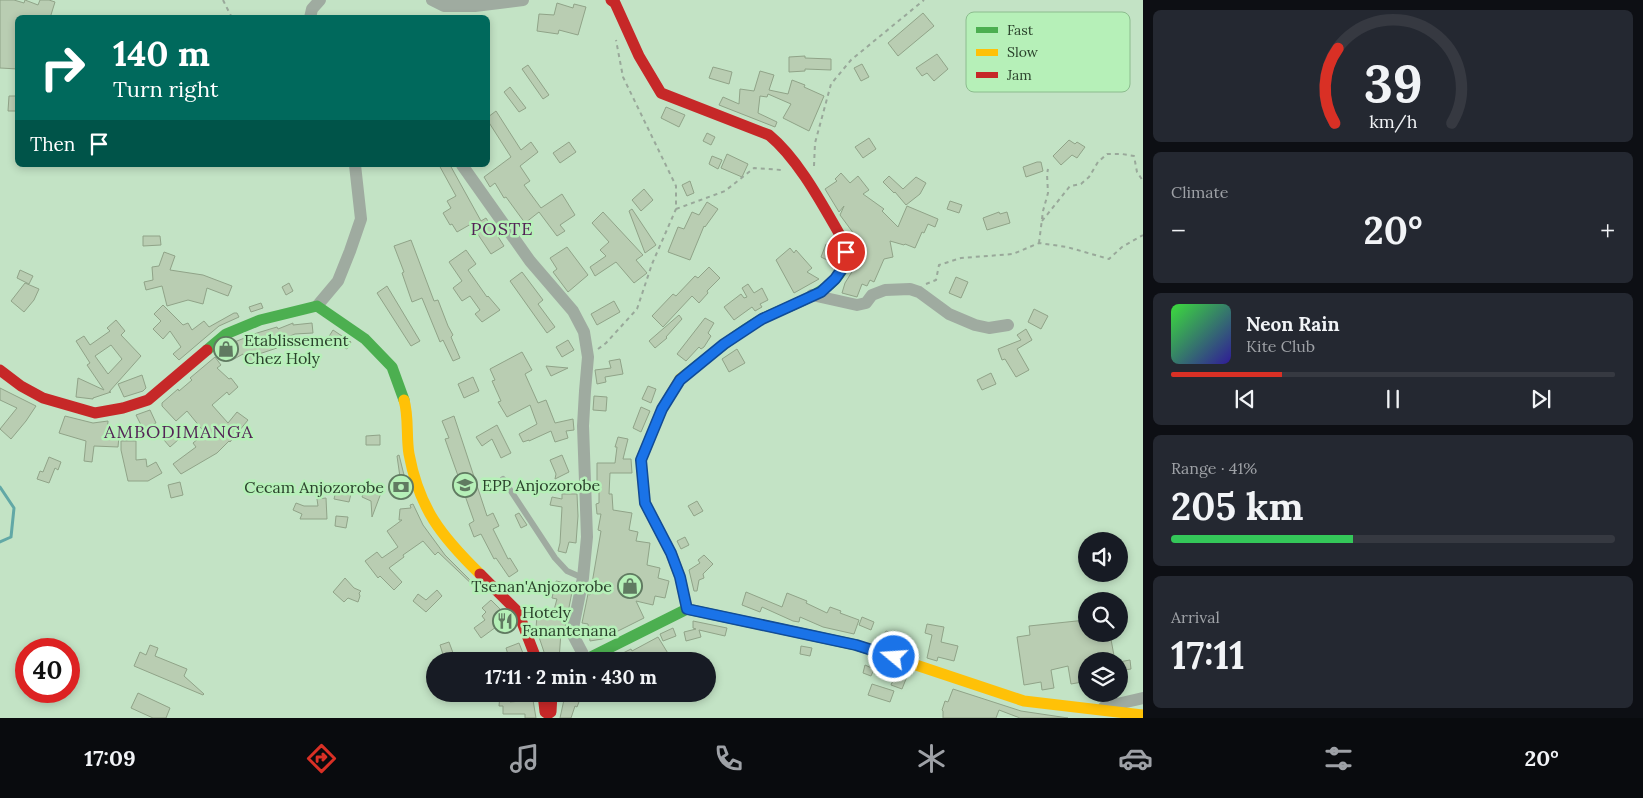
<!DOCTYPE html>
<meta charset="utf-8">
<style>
:root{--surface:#171b24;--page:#242831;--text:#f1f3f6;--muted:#9ea1a6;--line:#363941;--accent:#d93025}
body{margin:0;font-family:Lora,serif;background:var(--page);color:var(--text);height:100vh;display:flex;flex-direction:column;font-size:19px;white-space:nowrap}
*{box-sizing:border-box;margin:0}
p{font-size:16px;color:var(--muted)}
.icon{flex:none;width:28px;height:28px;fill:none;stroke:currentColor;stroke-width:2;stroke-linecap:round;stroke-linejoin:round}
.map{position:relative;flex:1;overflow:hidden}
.panel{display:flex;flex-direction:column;gap:10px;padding:10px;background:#0d0f14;width:500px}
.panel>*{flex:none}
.hud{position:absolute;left:15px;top:15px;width:475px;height:152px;border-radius:8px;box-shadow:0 2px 8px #0003;background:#00695c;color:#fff;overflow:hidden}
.controls{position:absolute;left:1078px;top:532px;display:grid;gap:10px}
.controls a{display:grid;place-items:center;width:50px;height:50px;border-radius:50%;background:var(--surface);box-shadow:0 2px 8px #0003;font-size:25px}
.speed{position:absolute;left:15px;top:638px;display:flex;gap:10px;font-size:25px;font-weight:700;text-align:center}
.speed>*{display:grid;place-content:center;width:65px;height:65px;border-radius:50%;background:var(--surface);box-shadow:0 2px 8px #0003;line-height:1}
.speed .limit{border:8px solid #d22;background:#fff;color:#111}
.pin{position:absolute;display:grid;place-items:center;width:42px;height:42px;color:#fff;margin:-21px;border:2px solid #fff;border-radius:50%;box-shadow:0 1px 5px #0007}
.me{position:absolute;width:55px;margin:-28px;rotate:288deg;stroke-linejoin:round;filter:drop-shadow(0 0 4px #0008)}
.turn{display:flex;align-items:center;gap:18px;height:105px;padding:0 15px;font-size:22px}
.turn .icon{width:65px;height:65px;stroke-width:2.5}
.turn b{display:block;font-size:35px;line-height:42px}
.then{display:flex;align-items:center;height:48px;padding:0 15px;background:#0003;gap:10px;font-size:19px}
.big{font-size:38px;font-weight:700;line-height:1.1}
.panel .card{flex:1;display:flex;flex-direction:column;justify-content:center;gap:8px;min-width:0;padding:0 18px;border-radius:8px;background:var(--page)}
.panel .dial{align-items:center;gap:0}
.dial svg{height:130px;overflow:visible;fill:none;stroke:var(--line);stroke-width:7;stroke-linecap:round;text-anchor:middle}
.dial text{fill:var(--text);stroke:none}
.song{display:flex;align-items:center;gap:15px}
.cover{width:60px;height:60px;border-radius:8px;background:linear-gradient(135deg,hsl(120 70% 55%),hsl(250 70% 35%))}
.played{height:5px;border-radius:2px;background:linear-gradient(90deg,var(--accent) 25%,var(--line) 25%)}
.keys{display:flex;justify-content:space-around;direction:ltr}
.heat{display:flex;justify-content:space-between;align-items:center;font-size:28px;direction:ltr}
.charge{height:8px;border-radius:4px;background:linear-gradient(90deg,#34c759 41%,var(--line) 0)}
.trip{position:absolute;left:426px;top:652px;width:290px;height:50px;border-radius:25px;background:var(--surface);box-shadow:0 2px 8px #0003;font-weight:700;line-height:50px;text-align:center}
.menu{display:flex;height:80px;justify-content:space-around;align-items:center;background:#090b0e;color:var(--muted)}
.menu .icon{width:35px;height:35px}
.menu .active{color:var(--accent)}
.menu b{font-size:22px;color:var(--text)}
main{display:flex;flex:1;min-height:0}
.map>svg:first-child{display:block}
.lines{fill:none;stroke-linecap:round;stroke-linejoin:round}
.stream{stroke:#62a8a6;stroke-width:3}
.building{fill:#b9cdb2;stroke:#90a388;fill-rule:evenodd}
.path{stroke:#99a89a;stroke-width:2;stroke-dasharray:4 4;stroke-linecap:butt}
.lane{stroke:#9faba0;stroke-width:6}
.street{stroke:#9faba0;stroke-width:12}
.fast{stroke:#4caf50;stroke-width:11}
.slow{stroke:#ffc107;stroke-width:11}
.jam{stroke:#c62828;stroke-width:11}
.route-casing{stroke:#114b97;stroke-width:12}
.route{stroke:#1a73e8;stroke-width:9}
.labels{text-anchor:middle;stroke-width:5;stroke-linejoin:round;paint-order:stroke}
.poi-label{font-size:16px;fill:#2a412b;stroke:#b6f0b8;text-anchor:start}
.neighbourhood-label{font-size:18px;letter-spacing:1px;fill:#532456;stroke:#b6f0b8}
.key{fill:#b6f0b8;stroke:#8cbc8e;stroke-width:1}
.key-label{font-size:14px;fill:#2a412b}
</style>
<main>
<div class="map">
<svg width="1143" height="718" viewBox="0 0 1143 718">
<rect width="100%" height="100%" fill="#c3e3c5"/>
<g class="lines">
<!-- stream -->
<path class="stream" d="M0,487L14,508L11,537L0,542"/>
</g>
<!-- building -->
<path class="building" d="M0,0H14L24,3L25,0L38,5L40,0H49L55,2L50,18H18V69L0,68Z
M557,3L573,8L574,4L586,7L578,35L559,30L558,34L537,31L539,14L554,15Z
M923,13L934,26L898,56L888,43Z
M937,54L948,69L934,81L927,73L922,76L916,68Z
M805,56V58L831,59V70L805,69V71L789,72V57Z
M862,64L869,77L861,81L854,68Z
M528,65L549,95L543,99L522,69Z
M713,67L732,72L729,84L709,78Z
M760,71L774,75L769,90L788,94L792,80L805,85L804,87L824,96L809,131L783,118L791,104L768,94L767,97L760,96L758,113L777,122L775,127L719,105L723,97L739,104L740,89L754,91Z
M510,87L526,108L519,112L504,92Z
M9,96H18V111H8Z
M666,107L685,115L679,127L661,118Z
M496,111L521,150L531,142L538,152L520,166L530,181L524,185L541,208L562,194L575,215L560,225L565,231L557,236L539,212L525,223L506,197L504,198L495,183L490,187L484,177L511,157L488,121V117Z
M707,133L715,137L711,145L703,141Z
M869,138L876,149L863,158L855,147Z
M1069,140L1075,144L1077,142L1085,147L1077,158L1072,155L1061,165L1053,156Z
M569,142L576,152L560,163L553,153Z
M727,154L748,164L742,177L721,168Z
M712,156L722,160L718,169L709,164Z
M1037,162H1041L1043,171L1026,177L1023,167Z
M439,165H450L481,221L486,218L504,246L491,254L471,224L457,232L452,224L450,225L443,213L451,208L447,201L456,196Z
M841,173L850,183L858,176L869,190L863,194L884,209L882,211L898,227L907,206L938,219L935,227L928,224L924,233L922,232L915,248L905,244L904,245L890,241L893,257L884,259L874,282L870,280L867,286L862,284L857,297L842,293L845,283L853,270L856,258L862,261L857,253L860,246L865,249L840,215L844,206L839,212L825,189L837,181L835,179Z
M889,176L903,189L916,177L926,183L920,194L906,205L895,192L894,193L883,182Z
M690,181L694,193L687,196L682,185Z
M644,189L653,200L641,211L632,200Z
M950,201L962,205L959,213L947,209Z
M707,202L718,209L705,227L704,226L690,260L668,252L678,227L684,229L692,212L699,215Z
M632,209L656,245L645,253L629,211Z
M603,212L643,255L636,260L647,273L634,283L616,262L595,276L590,267L606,256L600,250L609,242L592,223Z
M999,212L1000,214L1007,212L1010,223L987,230L983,218Z
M143,236H160L161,245L143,246Z
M411,240L434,301L438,300L448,326L453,335L451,337L460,358L453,361L443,340L440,342L422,298L412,302L402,273L404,272L394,246Z
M826,244L833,248L835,253L831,262L821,257Z
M567,247L588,275L568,292L553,272L557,269L550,258Z
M790,248L794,253L796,250L812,268L807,272L819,279L794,293L776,260Z
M466,250L476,264L468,270L487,297L488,296L500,310L482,322L475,314L480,310L470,296L462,301L453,288L462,281L449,262Z
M164,252L175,256L170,270L203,275L232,286L228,296L207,288L203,304L188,300L167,306L162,286L146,290L144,282L153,280L152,267L159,266Z
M709,267L720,278L707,291L708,293L699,303L692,296L663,327L652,316L673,294L676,296L695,276L698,278Z
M20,270L33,276L29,284L17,278Z
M522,272L543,300L538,304L555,327L547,333L510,281Z
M956,277L968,282L961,298L949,293Z
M25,283L39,289L34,300L24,312L11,301Z
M289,283L293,291L286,295L282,287Z
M748,284L754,293L762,288L768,300L760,304L762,307L755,311L752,307L734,320L724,307L741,294L744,298L747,297L742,288Z
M387,286L420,341L411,346L377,293Z
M614,301L620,312L597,325L591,314Z
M261,303L263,308L251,312L249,307Z
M163,305L183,325L188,323L192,330L204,321L209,327L234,313H237L239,317L219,326L179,360L173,354L181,347L170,331L163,339L153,329L161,321L154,314Z
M1034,309L1048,316L1041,329L1028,322Z
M679,315L682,319L666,337L667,338L655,348L649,341Z
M705,318L714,323L708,333L711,336L704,347L701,349L699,347L686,361L677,354Z
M116,320L125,331L121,335L141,356L109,392H111L93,398V399L76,397L78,378L104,390L87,365L90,363L76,341L84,336L90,345L110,331L107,328ZM111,345L122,359L108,374L95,356Z
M293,323V325L312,323L313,333L295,334L275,342L277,348L256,355L259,361L250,366L243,354L234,359L227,347L232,343L257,333L277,327L278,329Z
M1026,329L1032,340L1017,349L1029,370L1016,377L1005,359L1002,360L998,349L1021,340L1017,335Z
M333,330L351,342L347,349L328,338Z
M568,340L574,350L562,357L556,347Z
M737,349L745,363L729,372L722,359Z
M522,352L532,370L525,374L538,403L546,400L555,423L573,419L574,430L566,431L568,438L555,442L551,431L529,441V440L523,442L519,434L537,424L530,405L507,417L498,402L501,401L492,381L495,380L490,369Z
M215,357L221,365L217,368L229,379L231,378L238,387L229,395L227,392L212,405L228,423L237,412L248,420L230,442L229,441L217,453L181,474L173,464L196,447L193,443L205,433L187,411L176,421L162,406V403L178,389L179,391L192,380L190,378Z
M620,359L623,374L605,377L606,382L597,384L595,370L611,368L609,361Z
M546,366L568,368L551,376Z
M991,373L996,384L982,390L977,380Z
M142,375L146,388L143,391L124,397L118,384Z
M473,377L479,391L464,398L458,384Z
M648,386L656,389L651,403L642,399Z
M0,388L36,406L26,421L11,439L0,429L17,408L0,400Z
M594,396L607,397L606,411L593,410Z
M641,407L650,411L641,432L633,428Z
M150,410L156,423L143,429L136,415Z
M65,416L93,423L108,421L107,435L119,436L118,447L94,446L92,462L84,461L86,441L59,433Z
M454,416L487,516L493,513L499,526L493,529L508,559L510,558L518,571L509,577L496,558L494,559L481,534L474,537L469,524L474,521L445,439L449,438L442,421Z
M497,425L511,453L501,458L492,439L482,446L476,437Z
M174,432L179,439L170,447L164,440Z
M380,435V445H366V436Z
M618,437L628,439L623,459H631L632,473H610L609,494H612L613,510L632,513L629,530L638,532L636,541L650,543L647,565L660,568L658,578L669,581L665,598L655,596L653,605L636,601L644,618L602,639L590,641L588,624L582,623L588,594L590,595L601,531L598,530L601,514H597L596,504L599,503V486H597V463H615L617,447H615Z
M121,441H136V460L146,459L147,467L156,462L162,473L148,481H128L121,450Z
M399,455L406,483L401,484L397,456Z
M562,455L569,472L555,479L556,474L550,460Z
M49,457L61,462L58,470L55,468L49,483L37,479L40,471L43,472Z
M180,482L183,495L171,498L168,485Z
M366,487L381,493L372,517L371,501L362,497Z
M336,491L351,494L349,502L334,499Z
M562,494H577L578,516L576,543L569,542L566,553L558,551L560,543L562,507L550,505L552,497L562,499Z
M326,498L327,519H300L302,514L293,510L296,503L304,506H318L317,499Z
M697,501L703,511L694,516L688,506Z
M413,504L423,525L445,555L478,588L477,589L438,552L435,555L423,541L403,555L404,557L389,568L402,582L394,590L380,576L378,578L365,561L377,552L382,558L398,547L387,531L402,520H399L400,509L411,508L410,505Z
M519,513L527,525L521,528L515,515Z
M336,516L348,517L346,528L335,526Z
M685,537L689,545L681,549L677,541Z
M704,555L713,564L703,574L704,578L699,580L697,591H694L689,570L700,563L698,560Z
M345,578L354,588L361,591L359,593L360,596L358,602L348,598L344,602L333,592Z
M556,581L571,584L569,592H572L564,633L561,632L559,660L547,661L536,628L537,616L552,617L557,599L552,598Z
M437,590L442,596L426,612L413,601L418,594L426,600Z
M746,592L782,607L787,593L807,601L806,603L827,613L830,607L841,611L840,613L859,620L854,634L823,627L800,617L799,622L793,621L762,607L760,612L742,605Z
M491,600L509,618L511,623L509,624L507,622L497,629L496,627L481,638L474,628L485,620L482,616L486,612L482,608Z
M862,617L874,622L871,630L859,625Z
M1086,620V634H1110L1115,661H1086V676L1081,677L1082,682L1071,684L1068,666L1051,670L1054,688L1042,690L1041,682L1024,685L1017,637L1030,635L1029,626Z
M693,621L727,628L725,636L699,630L701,637L686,641L684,632L696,629L693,628Z
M927,624L944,627L941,642L958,646L954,661L938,657L937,661L927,658L932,635L925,633Z
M673,628L676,636L663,641L660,634Z
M886,631L893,634L889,645L881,642Z
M658,637L669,655L660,661H626L623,653L631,649L632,651Z
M449,642L456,661H445L440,645Z
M519,643L526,661H510L506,648Z
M150,645L158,648L155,656L187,669L184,676L204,694L203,695L134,666L140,652L146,655Z
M801,646L812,648L810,656L800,654Z
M1130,660L1131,669L1119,671V662Z
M865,665L874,669L871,676L863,673Z
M897,670L908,674L902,689L891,685Z
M872,684L894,691L890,702L868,695Z
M953,689L1021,711L1068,718H1020L999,710L996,718H943V711L942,710L945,701L948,702Z
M138,693L170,708L166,718H153L131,708Z
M582,694L577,707L575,706L571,718H560L565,695Z
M500,695H510V702L533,700L536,718H525V714H503V706H499Z"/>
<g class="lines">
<!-- path -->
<path class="path" d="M223,0L232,18
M814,166L815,143L831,84L851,60L924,0
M676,209L725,191L754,168L782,170
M1042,221L1070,186L1081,184L1089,177L1098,162L1107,154H1122L1134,156L1137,172L1143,181
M1039,243L1043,211L1048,193L1047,174L1048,169
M926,284L936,280L939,265L961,258L1013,254L1039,243L1067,247L1109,259L1122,247L1143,235
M598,349L606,343L637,309L652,264L676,209V186L623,77L616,40"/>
<!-- lane -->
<path class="lane" d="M503,479L555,558L567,571L583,578"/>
<!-- street -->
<path class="street" d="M432,0L444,6H475L523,0
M310,18L312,9L320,0
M462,165L530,261L573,311L584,332L588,357L585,391L583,426L587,537L583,578L572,633L586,660
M812,295L857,305L866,303L872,295L885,290L910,289L919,292L949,314L975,325L989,328L1008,325
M317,306L338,281L350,251L361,219L355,165
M1104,707L1143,698"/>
<!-- fast -->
<path class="fast" d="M207,350L226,334L260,320L317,306L365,339L392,367L404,400
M684,376C709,356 734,335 762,319C789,304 845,292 846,254C846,248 842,241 840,235
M583,661L687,609L856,645L895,658"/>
<!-- slow -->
<path class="slow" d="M684,376L680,379L662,409L641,460L645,503L671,553L680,577L687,609
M404,400C409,417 406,437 409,454C419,508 441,536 480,574
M895,658L1024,701L1143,715"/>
<!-- jam -->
<path class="jam" d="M611,0L615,3L639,56L661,93L769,135C798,159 821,202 840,235
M0,370L21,386L43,398L95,413L123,408L148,400L207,350
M480,574L518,612L537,661
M543,694L545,712L548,714L551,712L552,694"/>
</g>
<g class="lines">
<defs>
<path id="route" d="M846,252L844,266L835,279L821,292L762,319L724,344L680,380L662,409L641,460L645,503L671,553L680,577L687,609L856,645L894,657"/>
</defs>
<!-- route casing -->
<use href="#route" class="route-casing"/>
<!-- route -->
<use href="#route" class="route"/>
</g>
<!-- icons -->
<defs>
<symbol id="shop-ring" viewBox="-11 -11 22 22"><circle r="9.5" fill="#b6f0b8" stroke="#607a61" stroke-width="1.5"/><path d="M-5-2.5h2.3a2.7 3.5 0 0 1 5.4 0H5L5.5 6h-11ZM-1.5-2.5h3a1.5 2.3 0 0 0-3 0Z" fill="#607a61"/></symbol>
<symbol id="school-ring" viewBox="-11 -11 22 22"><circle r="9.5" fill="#b6f0b8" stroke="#607a61" stroke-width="1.5"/><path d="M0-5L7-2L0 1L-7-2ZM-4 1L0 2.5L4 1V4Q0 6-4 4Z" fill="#607a61"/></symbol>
<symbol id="bank-ring" viewBox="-11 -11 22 22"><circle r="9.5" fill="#b6f0b8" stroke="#607a61" stroke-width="1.5"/><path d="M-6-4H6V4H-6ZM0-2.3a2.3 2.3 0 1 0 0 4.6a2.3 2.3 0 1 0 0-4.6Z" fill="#607a61"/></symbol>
<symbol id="restaurant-ring" viewBox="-11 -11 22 22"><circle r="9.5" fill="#b6f0b8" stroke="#607a61" stroke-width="1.5"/><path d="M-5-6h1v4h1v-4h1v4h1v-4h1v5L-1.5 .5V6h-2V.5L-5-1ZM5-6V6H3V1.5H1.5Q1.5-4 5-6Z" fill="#607a61"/></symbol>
</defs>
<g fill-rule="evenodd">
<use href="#shop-ring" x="212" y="335" width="28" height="28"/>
<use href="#school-ring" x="451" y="471" width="28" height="28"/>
<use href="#bank-ring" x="387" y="473" width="28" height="28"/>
<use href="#shop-ring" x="616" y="572" width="28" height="28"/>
<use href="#restaurant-ring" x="491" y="607" width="28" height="28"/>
</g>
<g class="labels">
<!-- poi labels -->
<g class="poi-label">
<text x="244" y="346">Etablissement<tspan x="244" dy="18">Chez Holy</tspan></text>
<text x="482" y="491">EPP Anjozorobe</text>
<text x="384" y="493" text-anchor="end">Cecam Anjozorobe</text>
<text x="612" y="592" text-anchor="end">Tsenan'Anjozorobe</text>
<text x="522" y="618">Hotely<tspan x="522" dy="18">Fanantenana</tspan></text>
</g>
<!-- neighbourhood labels -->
<g class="neighbourhood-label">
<text x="502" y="235">POSTE</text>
<text x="179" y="438">AMBODIMANGA</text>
</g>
</g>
<!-- legend -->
<rect x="966" y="12" width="164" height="80" rx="8" class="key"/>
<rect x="976" y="27" width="22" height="6" fill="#4caf50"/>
<rect x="976" y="49" width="22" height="7" fill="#ffc107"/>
<rect x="976" y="72" width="22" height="6" fill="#c62828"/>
<g class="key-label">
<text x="1007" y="35">Fast</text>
<text x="1007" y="57">Slow</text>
<text x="1007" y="80">Jam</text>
</g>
</svg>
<div class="controls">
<a><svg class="icon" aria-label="sound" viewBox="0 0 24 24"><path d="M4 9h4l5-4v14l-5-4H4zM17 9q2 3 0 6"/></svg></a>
<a><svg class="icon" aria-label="search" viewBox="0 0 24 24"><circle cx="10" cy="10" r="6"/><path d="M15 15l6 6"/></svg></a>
<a><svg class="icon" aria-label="layers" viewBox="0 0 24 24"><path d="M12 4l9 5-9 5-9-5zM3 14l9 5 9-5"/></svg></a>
</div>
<div class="speed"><div class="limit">40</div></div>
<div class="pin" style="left:846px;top:252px;background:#d93025"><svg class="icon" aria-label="arrive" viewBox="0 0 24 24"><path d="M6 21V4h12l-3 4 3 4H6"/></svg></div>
<svg class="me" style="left:894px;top:657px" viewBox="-20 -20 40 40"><circle r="17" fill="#1a73e8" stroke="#fff" stroke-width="3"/><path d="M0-11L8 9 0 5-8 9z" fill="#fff"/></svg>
<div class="trip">17:11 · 2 min · 430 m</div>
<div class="hud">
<div class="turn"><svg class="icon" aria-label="right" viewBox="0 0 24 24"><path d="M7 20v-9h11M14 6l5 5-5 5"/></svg><div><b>140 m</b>Turn right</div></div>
<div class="then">Then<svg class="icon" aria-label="arrive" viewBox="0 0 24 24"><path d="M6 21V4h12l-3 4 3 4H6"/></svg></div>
</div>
</div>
<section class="panel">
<div class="card dial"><svg viewBox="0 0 100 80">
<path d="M14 69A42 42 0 1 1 86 69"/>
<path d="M14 69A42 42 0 0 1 16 23" stroke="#d93025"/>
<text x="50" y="56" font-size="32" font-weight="700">39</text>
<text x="50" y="72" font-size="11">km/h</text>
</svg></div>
<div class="card"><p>Climate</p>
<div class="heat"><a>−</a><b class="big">20°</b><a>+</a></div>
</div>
<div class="card">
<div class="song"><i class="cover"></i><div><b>Neon Rain</b><p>Kite Club</p></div></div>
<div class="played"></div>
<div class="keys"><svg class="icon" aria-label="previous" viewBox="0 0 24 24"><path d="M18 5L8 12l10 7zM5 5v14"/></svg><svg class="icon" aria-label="pause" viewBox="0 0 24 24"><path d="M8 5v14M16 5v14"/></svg><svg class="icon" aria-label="next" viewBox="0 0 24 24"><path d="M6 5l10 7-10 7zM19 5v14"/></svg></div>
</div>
<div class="card"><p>Range · 41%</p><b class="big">205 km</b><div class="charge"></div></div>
<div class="card"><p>Arrival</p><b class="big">17:11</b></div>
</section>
</main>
<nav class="menu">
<b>17:09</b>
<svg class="icon active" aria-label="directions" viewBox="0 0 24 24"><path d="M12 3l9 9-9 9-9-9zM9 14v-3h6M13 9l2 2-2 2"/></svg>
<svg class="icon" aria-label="music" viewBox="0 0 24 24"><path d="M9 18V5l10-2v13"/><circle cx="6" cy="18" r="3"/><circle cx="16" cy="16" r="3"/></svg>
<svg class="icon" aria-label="phone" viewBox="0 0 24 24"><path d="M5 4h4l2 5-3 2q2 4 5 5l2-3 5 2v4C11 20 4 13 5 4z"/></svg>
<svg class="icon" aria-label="climate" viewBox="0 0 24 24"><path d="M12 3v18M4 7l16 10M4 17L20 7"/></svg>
<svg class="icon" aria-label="car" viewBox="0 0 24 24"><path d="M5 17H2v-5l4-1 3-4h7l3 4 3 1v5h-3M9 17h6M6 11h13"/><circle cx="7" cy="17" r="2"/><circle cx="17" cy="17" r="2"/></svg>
<svg class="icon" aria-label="filters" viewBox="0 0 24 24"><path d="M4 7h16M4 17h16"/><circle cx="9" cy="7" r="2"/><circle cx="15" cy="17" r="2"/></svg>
<b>20°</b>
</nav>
